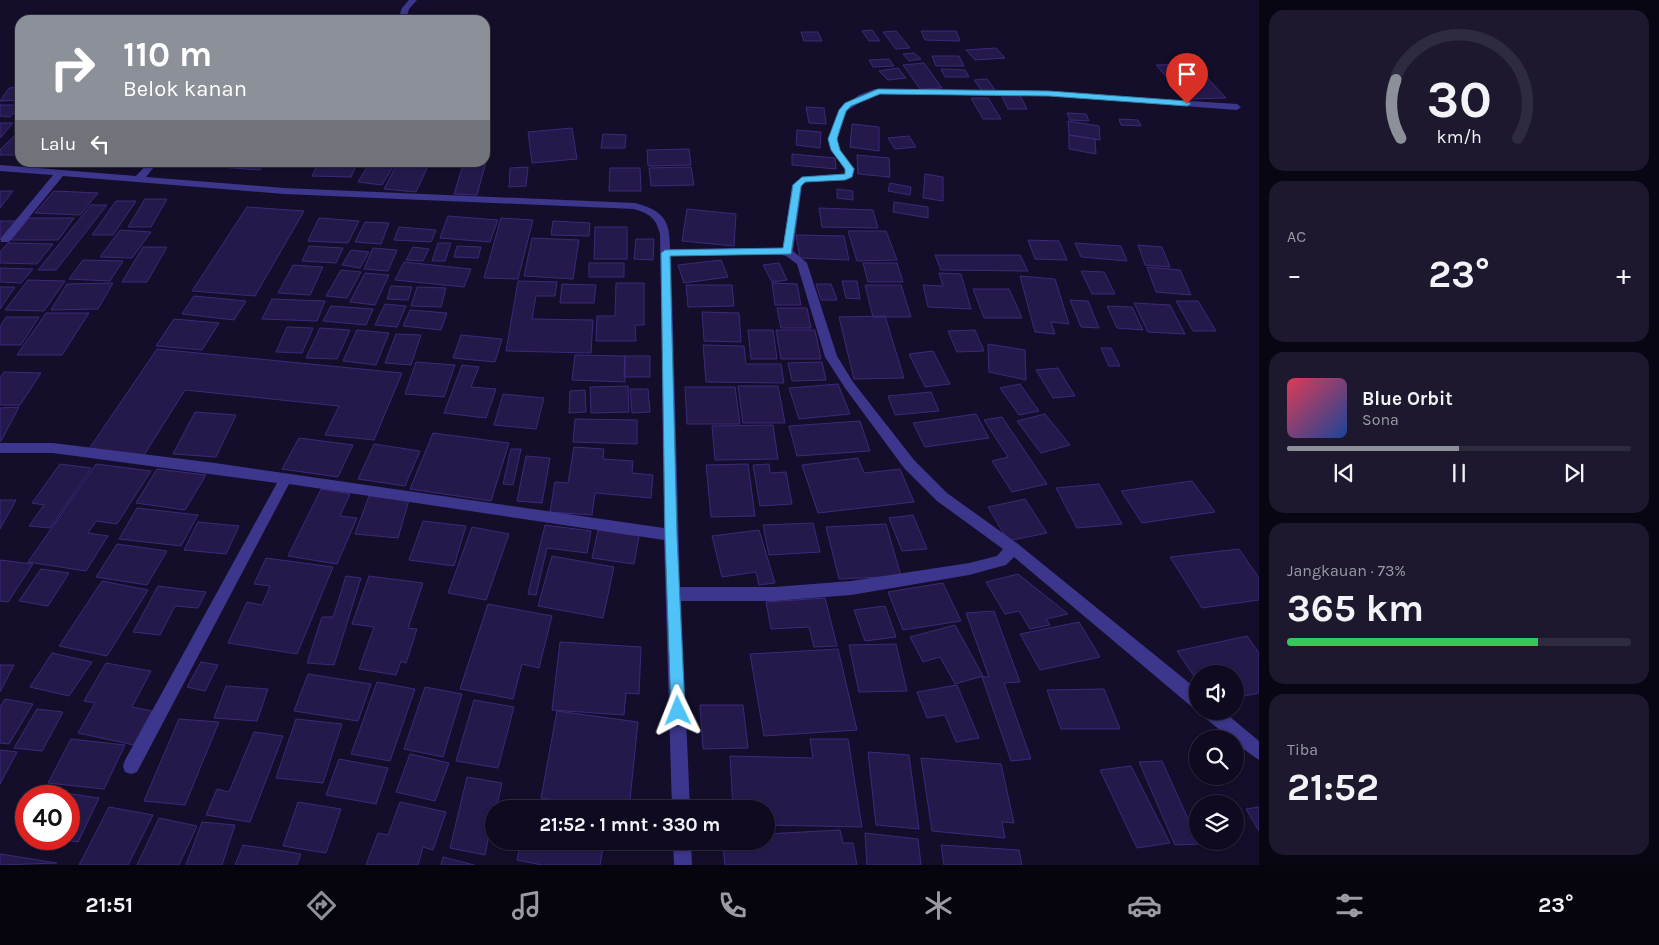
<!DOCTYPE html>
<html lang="id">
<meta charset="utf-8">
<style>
:root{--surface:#0f0a20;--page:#1d182d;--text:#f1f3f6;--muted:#9b9aa5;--line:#2f2b3e;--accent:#8c9099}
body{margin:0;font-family:Karla,sans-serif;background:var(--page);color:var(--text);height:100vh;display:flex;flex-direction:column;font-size:19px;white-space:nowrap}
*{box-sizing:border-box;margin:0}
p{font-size:16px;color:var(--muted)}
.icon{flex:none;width:28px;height:28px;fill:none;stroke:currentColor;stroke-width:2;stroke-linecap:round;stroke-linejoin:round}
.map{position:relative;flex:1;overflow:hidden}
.side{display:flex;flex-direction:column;gap:10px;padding:10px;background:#080612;width:400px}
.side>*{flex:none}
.hud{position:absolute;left:15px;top:15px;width:475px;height:152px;border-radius:15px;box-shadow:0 1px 4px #0004,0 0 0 1px var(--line);background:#8c9099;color:#fff;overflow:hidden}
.fabs{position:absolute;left:1189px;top:665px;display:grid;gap:10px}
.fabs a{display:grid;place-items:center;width:55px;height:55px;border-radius:50%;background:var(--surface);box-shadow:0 1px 4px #0004,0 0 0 1px var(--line);font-size:25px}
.speed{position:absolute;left:15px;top:785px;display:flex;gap:10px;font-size:25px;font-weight:700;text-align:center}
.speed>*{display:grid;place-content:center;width:65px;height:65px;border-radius:50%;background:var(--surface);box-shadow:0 1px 4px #0004,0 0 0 1px var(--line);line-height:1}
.speed .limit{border:8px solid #d22;background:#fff;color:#111}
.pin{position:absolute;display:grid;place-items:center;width:42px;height:42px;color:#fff;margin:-51px -21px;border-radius:50% 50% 50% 0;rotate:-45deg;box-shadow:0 0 5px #0007}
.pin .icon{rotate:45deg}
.me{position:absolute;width:55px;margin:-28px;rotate:358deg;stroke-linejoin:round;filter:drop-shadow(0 0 4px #0008)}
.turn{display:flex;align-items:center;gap:18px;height:105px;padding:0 25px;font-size:22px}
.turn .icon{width:65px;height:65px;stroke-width:2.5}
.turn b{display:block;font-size:35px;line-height:42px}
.then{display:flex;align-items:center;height:48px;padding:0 25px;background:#0003;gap:10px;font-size:19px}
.big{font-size:38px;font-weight:700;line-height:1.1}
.side .tile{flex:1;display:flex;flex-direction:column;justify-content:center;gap:8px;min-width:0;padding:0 18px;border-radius:15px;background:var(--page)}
.side .dial{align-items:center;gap:0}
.dial svg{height:130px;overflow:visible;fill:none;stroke:var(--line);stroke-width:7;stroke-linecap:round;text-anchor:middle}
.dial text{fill:var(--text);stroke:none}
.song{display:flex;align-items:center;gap:15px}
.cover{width:60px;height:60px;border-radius:8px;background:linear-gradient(135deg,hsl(350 70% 55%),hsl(220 70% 35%))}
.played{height:5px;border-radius:2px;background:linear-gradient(90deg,var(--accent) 50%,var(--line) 50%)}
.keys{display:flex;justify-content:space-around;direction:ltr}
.heat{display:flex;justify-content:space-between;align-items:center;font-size:28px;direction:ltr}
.charge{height:8px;border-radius:4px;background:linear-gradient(90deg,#34c759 73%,var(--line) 0)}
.trip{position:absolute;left:485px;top:800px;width:290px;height:50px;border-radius:25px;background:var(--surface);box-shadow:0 1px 4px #0004,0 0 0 1px var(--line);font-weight:700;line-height:50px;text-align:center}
.dock{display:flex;height:80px;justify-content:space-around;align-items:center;background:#06040d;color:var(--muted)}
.dock .icon{width:35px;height:35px}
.dock .current{color:var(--accent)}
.dock b{font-size:22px;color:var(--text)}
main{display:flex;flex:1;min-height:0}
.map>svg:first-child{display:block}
.building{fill:#25194c;stroke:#3c297a}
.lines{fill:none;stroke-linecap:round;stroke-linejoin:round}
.minor{fill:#3c368c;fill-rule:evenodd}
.route{fill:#4fc3f7;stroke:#337fa1}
</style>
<main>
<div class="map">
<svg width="1259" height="865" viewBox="0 0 1259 865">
<rect width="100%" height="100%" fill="#140e2a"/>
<!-- building -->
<path class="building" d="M872,30L880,41H869L862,31Z
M896,31L910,48L896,49L883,32Z
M921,31H956L960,41L925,40Z
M801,32H818L822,41H804Z
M996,48L1005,58L975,60L966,50Z
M914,53L921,59L909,61L903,54Z
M932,56H959L964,66H936Z
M889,59L894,66L873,67L869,60Z
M924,63L942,88L920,89L903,65Z
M1194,64L1226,98L1186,99L1156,65Z
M898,68L906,78L888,80L879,71Z
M941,69L965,70L969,77H945Z
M987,79L995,90L982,91L974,80Z
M20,87V100L0,101L9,88Z
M1001,94L1020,95L1027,109H1008Z
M971,98H988L1001,119H983Z
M0,105H20V106L10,117L0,116Z
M806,107L824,108L826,124L809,123Z
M1067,113L1086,114L1089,121L1070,120Z
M1119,119L1138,120L1141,126L1121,125Z
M1068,121L1099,126L1100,140L1069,135Z
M0,123H13L0,138Z
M852,124L879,127V151L850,147Z
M572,128L577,159L532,163L528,132Z
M797,130L821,132L820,148L796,145Z
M18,132H20V155H0V150Z
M603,134L626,135L625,148H601Z
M1069,135L1095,139L1096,154L1069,149Z
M909,136L916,147L895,149L888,138Z
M689,149L691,165L648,166L647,150Z
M792,154L835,158L836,169L792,165Z
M857,155L889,158L890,177L858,174Z
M208,162H265L260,170L205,166Z
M319,162H358L351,177L312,176Z
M370,162H396L382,185L358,182Z
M398,162H430L416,192L384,189Z
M464,162H486L477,195L454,194Z
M528,167L526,186L509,187L510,168Z
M691,167L694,185L651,186L649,168Z
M610,168H640L641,191H609Z
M925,174L943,177V201L923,198Z
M890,183L911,187L910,195L888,191Z
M837,189L853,191V200L837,198Z
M0,191H13L0,208Z
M54,191L98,193L80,215L35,213Z
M145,199H167L151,227H128Z
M116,201H136L113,235H92Z
M894,202L928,207V218L893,212Z
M91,205H107L56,270H38Z
M247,207L304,211L255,296L192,291Z
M819,208L873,210L878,228L822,227Z
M687,209L736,214L734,246L682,241Z
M448,216L498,220L490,242L440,238Z
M29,218H74L58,240H11Z
M319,218L359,221L348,243L308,241Z
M501,218L533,220L518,279L484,278Z
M0,221H16L0,240Z
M553,221L590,223L589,236L551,235Z
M365,222L389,223L381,244L355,242Z
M399,227L436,230L431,242L394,240Z
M595,227H627V259H594Z
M120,230L151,232L132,258L100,257Z
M848,231H886L897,260L857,261Z
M796,235L844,236L849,260L800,258Z
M532,238L579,240L573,279L524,276Z
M636,239H654L653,260L634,259Z
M1028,240L1059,241L1067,260L1035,259Z
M8,243L53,244L37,264L0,263V252Z
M438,243H451L445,261H432Z
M1075,243L1121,246L1127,261L1081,257Z
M1138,245L1162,247L1170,267L1145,265Z
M309,246L343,248L336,263L302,261Z
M457,246L481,247L478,258L454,257Z
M143,247H167L147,282H122Z
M413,247L429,249L423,261L406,260Z
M373,248L397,250L388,271L364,269Z
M351,250L369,252L360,268L342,265Z
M935,255H1020L1028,271L941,270Z
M83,260L123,261L110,281L69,279Z
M721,260L728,277L684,283L678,265Z
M404,262L471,269L464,287L395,280Z
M589,263H624V277H589Z
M779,263L787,280L772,282L763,265Z
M863,263H897L903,282H868Z
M293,265L323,267L310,295L278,293Z
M1147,267L1180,270L1191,295L1156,292Z
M0,268L33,269L21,283L0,282Z
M341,270L361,272L347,298L326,296Z
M1081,271L1104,272L1115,294H1092Z
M365,273L389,275L375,305L350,302Z
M939,273L961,274L971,309L928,307L923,285L943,286Z
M1020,276L1055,279L1069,324L1051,322L1055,334L1035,332Z
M28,280L65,281L44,311L5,310Z
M518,281L557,282L555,296H536L532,319L593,320L591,353L506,351Z
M842,281H857L860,299L846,298Z
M113,283L98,309L51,310L67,284Z
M616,283H644V325H635L636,341H596L597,316H615Z
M772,283L797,284L801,305H775Z
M562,284L596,285L594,303H560Z
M816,284H831L837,300H821Z
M686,285H732L734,306L688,307Z
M865,285H901L911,317H873Z
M391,286L412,287L408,300L387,299Z
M0,287H15L0,309Z
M417,287L446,288L441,307L411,306Z
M973,289H1009L1022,318H984Z
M194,296L246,301L234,320L182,314Z
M272,299L325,301L317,321L262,319Z
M1070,300L1088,301L1099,328L1081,327Z
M1176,301H1198L1216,331H1193Z
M1134,303L1170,305L1185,334L1148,332Z
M385,304L406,306L397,327L375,325Z
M331,306L373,309L366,325L323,321Z
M1107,306L1132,307L1143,330L1117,328Z
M777,308H807L811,328H781Z
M410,310L447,313L441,330L403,326Z
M702,312L739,313L741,342L704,341Z
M46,313H89L62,355H17Z
M885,316L904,378L854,379L839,317Z
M6,317H39L21,345H0V327Z
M174,319L219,323L202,350L156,346Z
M287,327L313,328L302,353L276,352Z
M320,328L350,330L337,359L306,358Z
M357,330L389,333L376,365L343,361Z
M748,330H773L777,359H751Z
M776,330H815L821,359H781Z
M975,330L984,351L957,352L948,331Z
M396,334L421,335L411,365L385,363Z
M461,335L502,339L495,362L453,358Z
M988,344L1025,350L1026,380L989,372Z
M703,345L744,346L746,364H781L784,383L706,382Z
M1101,348H1111L1120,366H1109Z
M157,349L402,373L374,440L325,435L339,406L185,390L144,455L89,449Z
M933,351L950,384L925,387L909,354Z
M575,355L625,356V382L572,380Z
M625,356H650V377H624Z
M416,362L455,365L444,397L405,394Z
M822,362L826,380L792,381L788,363Z
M462,365L479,367L471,387L496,389L486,418L444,413Z
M1058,368L1075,396L1053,398L1036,370Z
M4,372L41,373L20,405H0V378Z
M838,384L850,414L799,419L789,388Z
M1020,384L1039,411L1019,415L1000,388Z
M628,386L629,412L591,413L590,387Z
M738,386H778L785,423H743Z
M685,387H735L740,424H687Z
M630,389H648L650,412L632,413Z
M585,390L586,412L569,413L570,391Z
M931,392L939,411L895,415L888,396Z
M503,394L544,398L536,429L494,425Z
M19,407L1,441H0V408Z
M195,412L236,415L216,457L173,454Z
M976,414L989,438L925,447L913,423Z
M1045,414L1070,445L1041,453L1017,421Z
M1002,417L1047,484L1012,492L992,461L1008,457L984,420Z
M575,419L637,420V444L573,442Z
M860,421L870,451L797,456L789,426Z
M773,425L778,459L715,460L712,426Z
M433,433L509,443L491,501L410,489Z
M299,438L353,445L338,477L282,469Z
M374,444L420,451L405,486L358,479Z
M574,447L604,449L603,459L633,461L632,473L653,475L651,498L595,493L592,515L550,512L555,482L568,483Z
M511,449H521L513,485L503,484Z
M526,456L550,458L542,503L517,501Z
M858,458L864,473L900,469L914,502L818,513L802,465Z
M60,464L91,468L50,528L29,526L44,505L32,503Z
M96,464L151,471L117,524L96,521L88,533L108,536L86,571L28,562Z
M748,464L755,516L711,517L706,465Z
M769,464L770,473L786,472L792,504L760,506L753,465Z
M157,469L206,475L185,510L136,503Z
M1192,481L1215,512L1142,523L1121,491Z
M1099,484L1122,524L1077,528L1056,488Z
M321,489L350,494L340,516L357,518L337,564L288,556Z
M369,496L409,500L398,538L355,534Z
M1025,499L1047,533L1008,541L988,507Z
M0,500H16L0,529Z
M137,508L198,515L181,546L119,539Z
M913,515L927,549L902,551L889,518Z
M423,521L466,526L454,566L409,560Z
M198,522L239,526L226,554L184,550Z
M813,523L820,552L769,555L763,525Z
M886,524L901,576L839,579L826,527Z
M545,525L591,531L587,553L547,548L536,595L528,594Z
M472,527L509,534L486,600L448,593Z
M598,530L639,536L634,564L592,558Z
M759,530L775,583L759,585L756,572L722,577L712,536Z
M117,544L167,551L147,585L96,577Z
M1239,549L1259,578V600L1202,608L1170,557Z
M552,556L614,567L603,618L538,606Z
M266,558L333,567L297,654L228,643L247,602L262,605L270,586L254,584Z
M0,560L33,564L8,602L0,601Z
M41,569L69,573L48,606L19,601Z
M1018,574L1068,614L1046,619L1050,625L1030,629L1019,611L1005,614L986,582Z
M346,576L361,578L334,665L307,663L322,617H333Z
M369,576L423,583L408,628L417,629L406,663L401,661L396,675L359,669L374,627L352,624Z
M102,581L148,590L107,656L59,646Z
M943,583L961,621L903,630L888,592Z
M158,586L206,592L198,608L175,606L160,635L133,632Z
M825,598L837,646L814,647L809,627L771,629L766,602Z
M488,604L552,616L539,668L522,664L513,699L460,689Z
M885,606L896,637L865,641L854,610Z
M994,611L1020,682L1004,683L1031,759L1011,761L982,677H989L966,613Z
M1079,622L1100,657L1040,670L1020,634Z
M955,625L983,676L955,684L940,657L923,662L910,637Z
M1247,636L1259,653V693L1235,698V674H1198V682L1177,651Z
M560,642L641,647L639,694L626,693L624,715L552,710Z
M896,644L907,691L859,692L849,645Z
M838,649L857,730L764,736L750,654Z
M52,653L92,662L69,696L30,687Z
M201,662L218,665L205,691L187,687Z
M106,663L151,671L132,707L152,711L134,745L78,733L95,703L84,701Z
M0,665H14L0,692Z
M308,674L371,684L358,721L294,711Z
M377,682L415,689L390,761L351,754Z
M957,685L979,738L956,742L945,715L927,718L917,692Z
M226,686L268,689L257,721L214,718Z
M425,687L462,694L443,757L404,749Z
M1104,689L1120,729H1061L1047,690Z
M5,699L33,704L9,744L0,743V707Z
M474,700L514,707L498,768L456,761Z
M700,705H743L748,748L703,749Z
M37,709L63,712L42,751L14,748Z
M557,711L638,722L629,809H614L541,798Z
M179,719L219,722L185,805L144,801Z
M296,719L342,724L323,783L276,778Z
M254,732L283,736L250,822L206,815L217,789L229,792Z
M71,739L125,745L104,789L48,783Z
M810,739H848L862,827L766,825V809H733L730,756L813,758Z
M0,750L17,752L0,784Z
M868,752L909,755L919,829L876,825Z
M410,754L449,763L435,801L396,792Z
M921,758L1001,764L1014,823L1002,822L1005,838L932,831Z
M339,759L388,768L376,804L326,795Z
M1162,761L1198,841L1200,844L1175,845L1139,762Z
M1131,766L1170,843L1137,848L1100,770Z
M467,777L502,783L496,809H494L485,855L450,848Z
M44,790L99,798L78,842L55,839H69V796H41Z
M530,801L573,809H529Z
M298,802L341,809L326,853L283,846Z
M400,802L446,812L433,850L423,847L418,865H366L378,833L388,835Z
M109,807L153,815L128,865H79Z
M1259,807V831L1246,809Z
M159,818L197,826L179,865H137Z
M202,822L235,825L222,865H186Z
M840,830L843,843H853L857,865H725L722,841H766V834Z
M865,833L918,839L921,865H867Z
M521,841H604L600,865H542L517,860Z
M243,845L284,851L301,854L297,865H235Z
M941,845L1019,850L1022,865H944Z
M0,854L57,863L0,865Z
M443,857L474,865H441Z"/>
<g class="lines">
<!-- minor -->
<path class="minor" d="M409,0H417L409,9L406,20H398L402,8Z
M875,89L1049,92L1237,104L1241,107L1237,110L1049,96L879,93L865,99L847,111L837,139L840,150L855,169L852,177C838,184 814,174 802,186L793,251L807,263L837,356L853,382L914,460L947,493L1018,544L1198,690V709L1192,707L1014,557L1006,565L969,575L851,595L774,601H681L690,809H672L664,540L289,484L137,772L131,774L125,772L123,766L125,760L277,483L53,453H0V443H53L215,463L664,528L660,234C656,218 650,214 634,209L284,194L63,176L9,242H1V238L53,175L0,171V165L136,176L149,162H158L146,177L284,188L635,203C664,211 670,220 670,249L783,248L792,185L802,177L845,174V169L832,150L829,139L839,110L859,95ZM774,253L786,256L797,264L825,357L845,388L904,468L937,501L1003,549L997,556L969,563L851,581L774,587H680L671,256Z
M1202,711H1223L1259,741V760L1235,743V739H1231L1204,717Z
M673,841H691L692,865H674Z"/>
</g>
<!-- route -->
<path class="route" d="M878,89L1049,91L1187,101L1191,104L1187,106L1049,96L880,94L851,106L846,111L840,129L837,139L840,150L854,169L852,177L845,180L805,182L801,186L791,254L670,256L677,536L685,711L683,716L678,718L673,716L671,711L665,536L661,253L665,250L783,248L793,185L802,177L845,174V169L831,150L828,139L839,110L845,103Z"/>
</svg>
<div class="fabs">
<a><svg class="icon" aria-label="sound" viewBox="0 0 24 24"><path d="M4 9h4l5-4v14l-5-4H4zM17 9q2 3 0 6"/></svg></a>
<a><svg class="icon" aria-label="search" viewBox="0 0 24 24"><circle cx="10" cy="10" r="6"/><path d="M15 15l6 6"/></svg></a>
<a><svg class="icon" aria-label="layers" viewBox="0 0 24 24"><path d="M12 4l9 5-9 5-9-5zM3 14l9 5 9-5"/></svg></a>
</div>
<div class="speed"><div class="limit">40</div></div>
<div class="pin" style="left:1187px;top:104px;background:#d93025"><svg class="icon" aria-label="arrive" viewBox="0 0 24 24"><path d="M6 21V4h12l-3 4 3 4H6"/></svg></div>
<svg class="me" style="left:678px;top:711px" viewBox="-20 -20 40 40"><path d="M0-17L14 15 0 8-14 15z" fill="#4fc3f7" stroke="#fff" stroke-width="4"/></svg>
<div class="trip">21:52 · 1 mnt · 330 m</div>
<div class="hud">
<div class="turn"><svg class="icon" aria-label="right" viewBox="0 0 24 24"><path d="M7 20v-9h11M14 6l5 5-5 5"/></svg><div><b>110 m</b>Belok kanan</div></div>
<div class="then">Lalu<svg class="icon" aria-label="left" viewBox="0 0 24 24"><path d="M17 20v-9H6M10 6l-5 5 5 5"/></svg></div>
</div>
</div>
<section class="side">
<div class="tile dial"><svg viewBox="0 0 100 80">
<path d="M14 69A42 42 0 1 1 86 69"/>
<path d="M14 69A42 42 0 0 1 11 33" stroke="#8c9099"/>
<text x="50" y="56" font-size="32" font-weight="700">30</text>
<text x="50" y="72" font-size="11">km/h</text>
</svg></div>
<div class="tile"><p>AC</p>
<div class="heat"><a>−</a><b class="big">23°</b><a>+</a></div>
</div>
<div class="tile">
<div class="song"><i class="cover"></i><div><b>Blue Orbit</b><p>Sona</p></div></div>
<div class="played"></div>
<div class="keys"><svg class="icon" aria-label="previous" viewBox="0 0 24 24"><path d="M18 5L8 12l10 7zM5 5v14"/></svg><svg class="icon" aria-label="pause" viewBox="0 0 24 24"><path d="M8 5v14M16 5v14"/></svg><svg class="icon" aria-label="next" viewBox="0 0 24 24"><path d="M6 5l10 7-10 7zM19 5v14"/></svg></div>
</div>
<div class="tile"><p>Jangkauan · 73%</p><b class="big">365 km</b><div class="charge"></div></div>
<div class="tile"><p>Tiba</p><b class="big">21:52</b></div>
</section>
</main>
<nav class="dock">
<b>21:51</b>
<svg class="icon current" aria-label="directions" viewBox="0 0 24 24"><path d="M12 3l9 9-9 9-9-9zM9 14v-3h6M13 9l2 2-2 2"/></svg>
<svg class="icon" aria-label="music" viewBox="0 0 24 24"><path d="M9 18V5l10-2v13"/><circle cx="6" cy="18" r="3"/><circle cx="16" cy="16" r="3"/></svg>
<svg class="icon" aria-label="phone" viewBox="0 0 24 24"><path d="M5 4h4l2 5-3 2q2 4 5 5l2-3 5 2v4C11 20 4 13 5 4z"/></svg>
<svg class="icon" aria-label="climate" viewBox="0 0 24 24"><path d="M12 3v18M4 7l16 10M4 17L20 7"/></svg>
<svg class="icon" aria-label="car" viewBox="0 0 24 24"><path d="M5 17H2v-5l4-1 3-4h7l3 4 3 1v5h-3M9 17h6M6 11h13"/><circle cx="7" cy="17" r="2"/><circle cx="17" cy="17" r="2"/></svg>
<svg class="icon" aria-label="filters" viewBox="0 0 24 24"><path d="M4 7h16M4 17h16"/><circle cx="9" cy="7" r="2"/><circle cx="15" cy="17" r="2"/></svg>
<b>23°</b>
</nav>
